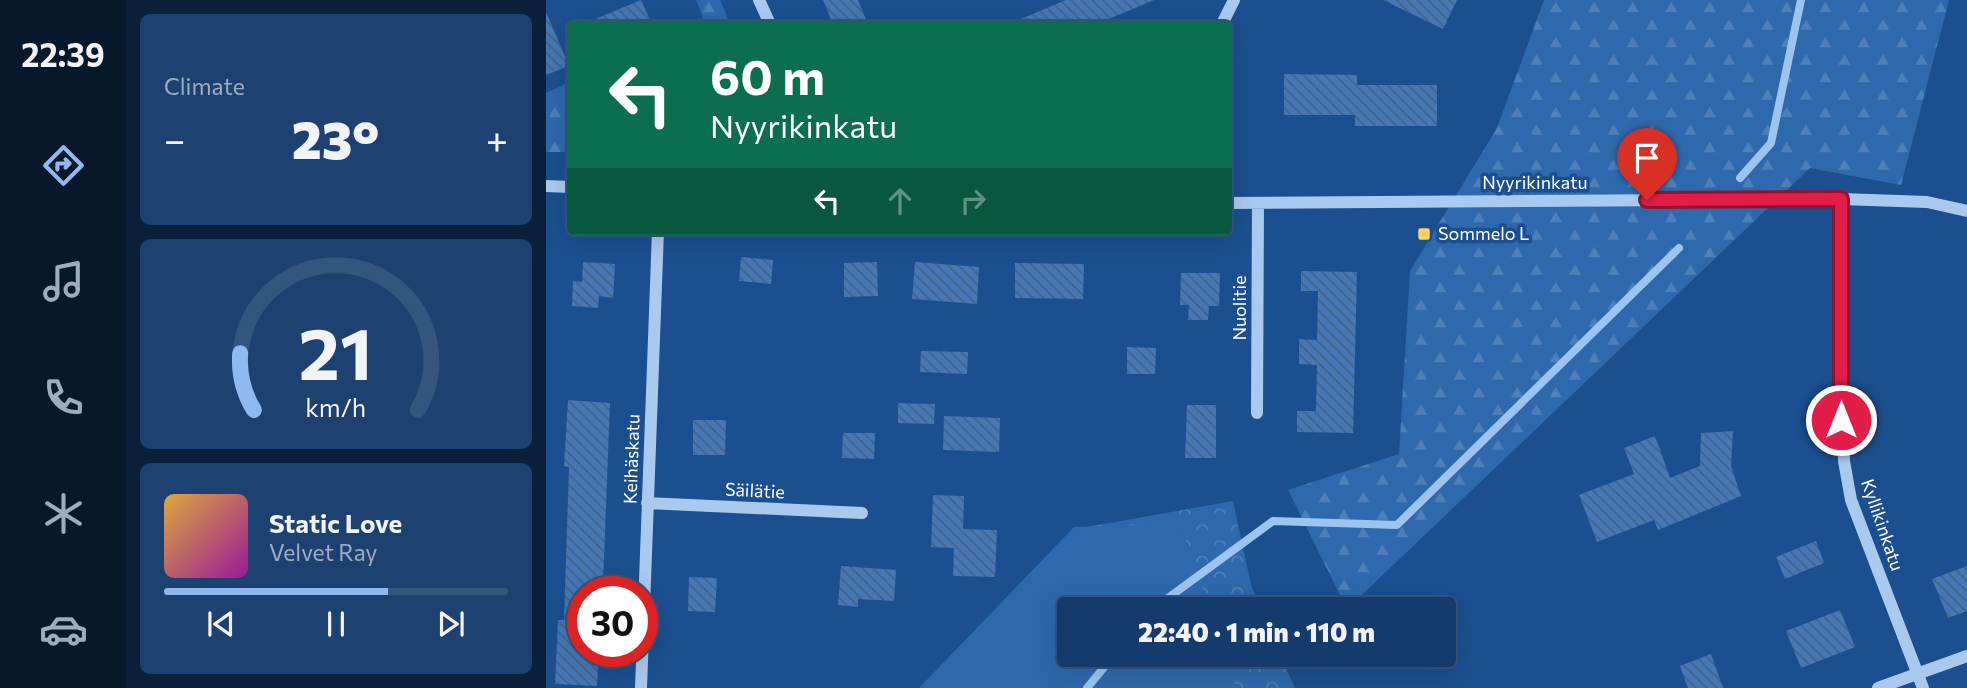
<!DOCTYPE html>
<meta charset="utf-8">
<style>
:root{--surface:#143b6b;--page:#1d4271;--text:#f1f3f6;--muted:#9dadc1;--line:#33557e;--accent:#90b9f0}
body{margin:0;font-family:Commissioner,sans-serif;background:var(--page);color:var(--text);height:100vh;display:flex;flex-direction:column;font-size:26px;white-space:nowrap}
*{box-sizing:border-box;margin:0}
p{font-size:23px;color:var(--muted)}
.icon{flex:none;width:38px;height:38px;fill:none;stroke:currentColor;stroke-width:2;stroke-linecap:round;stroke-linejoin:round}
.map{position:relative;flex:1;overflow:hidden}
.drawer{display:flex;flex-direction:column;gap:14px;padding:14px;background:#0b203b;width:420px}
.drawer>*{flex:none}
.banner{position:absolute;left:21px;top:21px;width:665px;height:214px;border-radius:7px;box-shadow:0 7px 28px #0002,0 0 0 2px var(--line);background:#0b6e4f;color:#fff;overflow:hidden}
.speed{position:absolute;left:21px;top:576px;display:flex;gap:14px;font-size:35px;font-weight:700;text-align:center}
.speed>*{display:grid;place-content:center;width:91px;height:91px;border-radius:50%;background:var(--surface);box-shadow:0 7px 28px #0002,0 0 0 2px var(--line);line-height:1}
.speed .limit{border:10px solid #d22;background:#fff;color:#111}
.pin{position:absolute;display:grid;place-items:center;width:60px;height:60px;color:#fff;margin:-72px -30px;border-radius:50% 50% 50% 0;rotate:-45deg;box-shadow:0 0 7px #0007}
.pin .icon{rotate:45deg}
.me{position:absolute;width:77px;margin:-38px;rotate:0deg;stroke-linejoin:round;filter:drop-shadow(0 0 5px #0008)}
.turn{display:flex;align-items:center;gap:24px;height:147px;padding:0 28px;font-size:32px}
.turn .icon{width:91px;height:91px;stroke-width:2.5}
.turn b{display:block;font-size:49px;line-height:60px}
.lanes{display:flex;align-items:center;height:66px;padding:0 28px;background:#0003;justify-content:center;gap:35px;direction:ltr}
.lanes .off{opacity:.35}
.big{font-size:52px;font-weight:800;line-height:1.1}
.drawer .widget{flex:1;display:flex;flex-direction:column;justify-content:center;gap:10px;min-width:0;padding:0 24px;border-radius:10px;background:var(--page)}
.drawer .dial{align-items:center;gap:0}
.dial svg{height:182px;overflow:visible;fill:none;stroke:var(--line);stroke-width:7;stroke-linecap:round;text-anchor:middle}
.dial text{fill:var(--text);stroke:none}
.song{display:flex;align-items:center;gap:21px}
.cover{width:84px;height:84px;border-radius:10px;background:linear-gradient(135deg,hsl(40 70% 55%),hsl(300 70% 35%))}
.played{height:7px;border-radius:4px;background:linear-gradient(90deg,var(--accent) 65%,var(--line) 65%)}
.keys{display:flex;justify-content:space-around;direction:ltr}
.heat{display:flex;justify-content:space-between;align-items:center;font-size:38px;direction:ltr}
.trip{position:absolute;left:511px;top:597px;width:399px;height:70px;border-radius:7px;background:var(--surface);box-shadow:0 7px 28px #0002,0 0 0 2px var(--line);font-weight:800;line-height:70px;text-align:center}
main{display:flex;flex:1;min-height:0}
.tabs{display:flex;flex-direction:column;width:126px;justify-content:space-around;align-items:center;background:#08182b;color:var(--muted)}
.tabs .icon{width:49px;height:49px}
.tabs .on{color:var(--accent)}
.tabs b{font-size:32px;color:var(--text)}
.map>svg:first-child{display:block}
.forest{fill:url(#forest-firs)}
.park{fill:url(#park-crowns)}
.garden{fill:#2e69ad}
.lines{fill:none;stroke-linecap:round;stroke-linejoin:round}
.stream{stroke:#9cc4f0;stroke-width:8}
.building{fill:url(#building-back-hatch)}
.minor{stroke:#a9c9ee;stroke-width:12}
.route-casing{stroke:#92132f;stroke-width:18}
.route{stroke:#e11d48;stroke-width:12}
.poi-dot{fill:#ffd166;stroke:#1b4f8f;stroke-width:2.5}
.labels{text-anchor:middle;stroke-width:7;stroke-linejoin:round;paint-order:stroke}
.street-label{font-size:18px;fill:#fff;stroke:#1b4f8f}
.poi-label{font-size:18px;fill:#fff;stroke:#1b4f8f;text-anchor:start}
</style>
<main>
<nav class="tabs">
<b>22:39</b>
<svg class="icon on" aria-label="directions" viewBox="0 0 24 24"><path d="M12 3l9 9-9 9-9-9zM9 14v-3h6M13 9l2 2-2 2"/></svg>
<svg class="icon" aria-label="music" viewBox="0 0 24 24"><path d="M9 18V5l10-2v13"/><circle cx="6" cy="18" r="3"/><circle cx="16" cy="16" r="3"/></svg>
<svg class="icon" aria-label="phone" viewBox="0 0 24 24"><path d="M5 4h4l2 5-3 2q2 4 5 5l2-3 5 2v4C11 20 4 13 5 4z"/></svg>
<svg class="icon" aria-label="climate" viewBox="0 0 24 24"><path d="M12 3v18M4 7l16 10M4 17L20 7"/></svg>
<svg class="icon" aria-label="car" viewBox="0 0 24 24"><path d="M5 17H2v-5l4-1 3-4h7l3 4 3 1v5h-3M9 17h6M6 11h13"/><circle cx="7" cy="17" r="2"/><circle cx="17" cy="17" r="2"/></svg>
</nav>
<section class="drawer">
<div class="widget"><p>Climate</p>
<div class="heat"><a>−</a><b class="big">23°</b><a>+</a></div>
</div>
<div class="widget dial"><svg viewBox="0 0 100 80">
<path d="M14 69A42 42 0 1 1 86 69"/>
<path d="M14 69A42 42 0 0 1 8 44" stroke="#90b9f0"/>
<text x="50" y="56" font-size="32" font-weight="700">21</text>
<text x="50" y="72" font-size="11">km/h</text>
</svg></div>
<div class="widget">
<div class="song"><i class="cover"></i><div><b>Static Love</b><p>Velvet Ray</p></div></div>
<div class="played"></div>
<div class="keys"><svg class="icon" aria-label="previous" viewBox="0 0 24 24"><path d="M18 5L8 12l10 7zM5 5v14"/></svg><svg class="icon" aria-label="pause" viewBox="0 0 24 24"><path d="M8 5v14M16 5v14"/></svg><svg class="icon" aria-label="next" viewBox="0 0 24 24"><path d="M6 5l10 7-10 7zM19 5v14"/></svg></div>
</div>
</section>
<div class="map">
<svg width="1421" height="688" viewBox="0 0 1421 688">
<defs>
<pattern id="forest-firs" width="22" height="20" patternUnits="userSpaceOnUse" patternTransform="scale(1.75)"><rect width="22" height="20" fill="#2e69ad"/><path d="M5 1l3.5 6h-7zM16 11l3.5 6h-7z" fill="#4d80b9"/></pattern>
<pattern id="park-crowns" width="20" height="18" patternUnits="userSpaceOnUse" patternTransform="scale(1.75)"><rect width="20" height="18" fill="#2e69ad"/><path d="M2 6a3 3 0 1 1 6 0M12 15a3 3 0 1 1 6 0" fill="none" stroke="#4d80b9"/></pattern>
<pattern id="building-back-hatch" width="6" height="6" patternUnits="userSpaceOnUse" patternTransform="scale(1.75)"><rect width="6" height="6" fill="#4478b7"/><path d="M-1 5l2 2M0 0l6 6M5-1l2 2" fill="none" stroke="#486282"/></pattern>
</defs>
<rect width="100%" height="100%" fill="#1b4f8f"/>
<!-- forest -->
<path class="forest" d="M150,0H174L184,24H144L157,18Z
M998,0H1403L1355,185L1264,168L801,609L742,490L853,454L864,271L951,128Z
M24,82V152H0V93Z"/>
<!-- park -->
<path class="park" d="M687,501L705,585L715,609H523V654L734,655L749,688H381L530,529Z"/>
<!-- garden -->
<path class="garden" d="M634,524L663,609H523V654L679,655L690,688H373L528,527Z"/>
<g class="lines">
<!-- stream -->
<path class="stream" d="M1194,178L1225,143L1255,0
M607,609L727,521L851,525L1133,248
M541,688L569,654"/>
</g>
<!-- building -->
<path class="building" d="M95,0L106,24H37Z
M277,0H312L322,24H287Z
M520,0H608L551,24H463Z
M837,0H911L897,29Z
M0,12L23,66L0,75Z
M738,74L811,75V85H891V126H809V115H738Z
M195,257L227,260L225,284L193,281Z
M37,262L69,264L67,298L53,296L52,308L26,306L27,281L36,282Z
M331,262L332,296L298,297V263Z
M369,262L433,267L431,304L366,299Z
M469,263L538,264L537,299L469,298Z
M755,271L811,272L807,433L751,432V411H770L771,365L753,364V339L771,340L772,291H755Z
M635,273H674L673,306H663L662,320H642L643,305H634Z
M581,347L610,348L609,374H581Z
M375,351L422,352L421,374L374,372Z
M22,400L64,403L57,585L37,584V651H53L51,686L9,684L12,620H18L23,467L18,466Z
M352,403L389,404L388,424L352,423Z
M641,405H670V458H639Z
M398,416L454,418L453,452L397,450Z
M147,420H180L179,455H147Z
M1187,431L1185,466L1195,496L1112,530L1108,520L1051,542L1033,495L1088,474L1078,448L1109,436L1124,478L1154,466L1155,433Z
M297,433H329L328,459L296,458Z
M387,495L418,496L417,529L451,530L449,577L407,576L408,548L385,547Z
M1270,541L1278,563L1239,579L1230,557Z
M295,566L350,570L348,601L312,599V607L292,605Z
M1421,566V611L1402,618L1386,579Z
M143,577L171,578L169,612L142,611Z
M1294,610L1309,647L1255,668L1240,631Z
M1165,654L1177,688H1142L1134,666Z"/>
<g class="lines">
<!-- minor -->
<path class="minor" d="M213,0L224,24
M676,24L688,0
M0,186L24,187
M1295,199L1298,461L1305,500L1377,688
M682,203L1295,199L1381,202L1421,211
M711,413L712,203
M101,503L316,513
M95,688L112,231
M1332,688L1421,656"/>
</g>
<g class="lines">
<defs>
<path id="route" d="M1101,200L1295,199V420"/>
</defs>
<!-- route casing -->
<use href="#route" class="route-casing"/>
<!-- route -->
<use href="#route" class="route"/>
</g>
<!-- markers -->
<rect class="poi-dot" x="871" y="227" width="14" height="14" rx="3.5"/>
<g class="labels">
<!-- street labels -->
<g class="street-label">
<text x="989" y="189">Nyyrikinkatu</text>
<text transform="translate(694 308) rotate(-90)" y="6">Nuolitie</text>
<text transform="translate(86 459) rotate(-88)" y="6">Keihäskatu</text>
<text transform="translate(209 491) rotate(3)" y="6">Säilätie</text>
<text transform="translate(1336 525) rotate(71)" y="6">Kyllikinkatu</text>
</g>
<!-- poi labels -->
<g class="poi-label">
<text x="892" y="240">Sommelo L</text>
</g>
</g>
</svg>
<div class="speed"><div class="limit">30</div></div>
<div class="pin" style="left:1101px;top:200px;background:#d93025"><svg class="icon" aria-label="arrive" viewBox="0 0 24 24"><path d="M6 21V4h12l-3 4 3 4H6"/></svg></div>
<svg class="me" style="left:1295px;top:420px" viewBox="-20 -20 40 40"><circle r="17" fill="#e11d48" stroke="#fff" stroke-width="3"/><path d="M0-11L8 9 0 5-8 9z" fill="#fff"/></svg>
<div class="trip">22:40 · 1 min · 110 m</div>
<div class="banner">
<div class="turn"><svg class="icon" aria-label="left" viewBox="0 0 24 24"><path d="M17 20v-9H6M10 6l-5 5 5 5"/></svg><div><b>60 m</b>Nyyrikinkatu</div></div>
<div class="lanes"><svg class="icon" aria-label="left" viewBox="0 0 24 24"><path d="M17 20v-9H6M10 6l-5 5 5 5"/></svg><svg class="icon off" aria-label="ahead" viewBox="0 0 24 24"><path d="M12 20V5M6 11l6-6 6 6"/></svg><svg class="icon off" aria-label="right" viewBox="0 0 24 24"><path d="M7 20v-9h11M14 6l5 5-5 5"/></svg></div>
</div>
</div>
</main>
